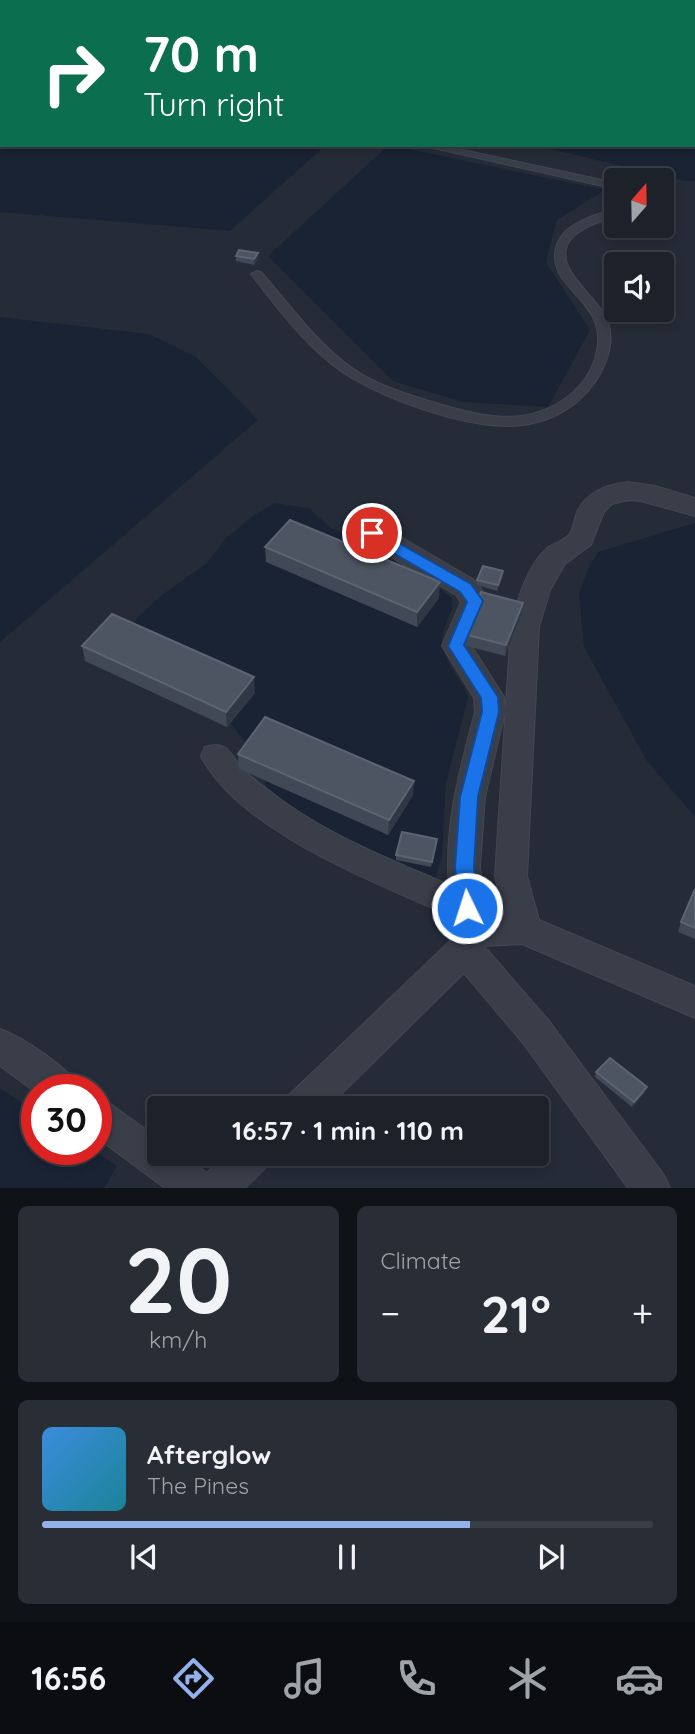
<!DOCTYPE html>
<meta charset="utf-8">
<style>
:root{--surface:#1c212a;--page:#292e36;--text:#f1f3f6;--muted:#a0a3a8;--line:#3a3e47;--accent:#93b0ea}
body{margin:0;font-family:Quicksand,sans-serif;background:var(--page);color:var(--text);height:100vh;display:flex;flex-direction:column;font-size:26px;white-space:nowrap}
*{box-sizing:border-box;margin:0}
p{font-size:23px;color:var(--muted)}
.icon{flex:none;width:38px;height:38px;fill:none;stroke:currentColor;stroke-width:2;stroke-linecap:round;stroke-linejoin:round}
.map{position:relative;height:1188px;overflow:hidden}
.drawer{display:flex;flex-direction:column;gap:18px;padding:18px;background:#0f1217;flex:1}
.drawer>*{flex:none}
.banner{position:absolute;left:0px;top:0px;width:696px;height:147px;box-shadow:0 4px 10px #0003,0 0 0 2px var(--line);background:#0b6e4f;color:#fff;overflow:hidden}
.needle{width:46px;rotate:20deg}
.controls{position:absolute;left:604px;top:168px;display:grid;gap:14px}
.controls a{display:grid;place-items:center;width:70px;height:70px;border-radius:7px;background:var(--surface);box-shadow:0 4px 10px #0003,0 0 0 2px var(--line);font-size:35px}
.speed{position:absolute;left:21px;top:1074px;display:flex;gap:14px;font-size:35px;font-weight:700;text-align:center}
.speed>*{display:grid;place-content:center;width:91px;height:91px;border-radius:50%;background:var(--surface);box-shadow:0 4px 10px #0003,0 0 0 2px var(--line);line-height:1}
.speed .limit{border:10px solid #d22;background:#fff;color:#111}
.pin{position:absolute;display:grid;place-items:center;width:60px;height:60px;color:#fff;margin:-30px;border:4px solid #fff;border-radius:50%;box-shadow:0 2px 7px #0007}
.me{position:absolute;width:77px;margin:-38px;rotate:356deg;stroke-linejoin:round;filter:drop-shadow(0 0 5px #0008)}
.turn{display:flex;align-items:center;gap:24px;height:147px;padding:0 28px;font-size:32px}
.turn .icon{width:91px;height:91px;stroke-width:2.5}
.turn b{display:block;font-size:49px;line-height:60px}
.big{font-size:52px;font-weight:700;line-height:1.1}
.drawer .tile{flex:1;display:flex;flex-direction:column;justify-content:center;gap:10px;min-width:0;padding:0 24px;border-radius:10px;background:var(--page)}
.drawer .dial{align-items:center;gap:0}
.dial b{font-size:91px;line-height:1}
.song{display:flex;align-items:center;gap:21px}
.cover{width:84px;height:84px;border-radius:10px;background:linear-gradient(135deg,hsl(210 70% 55%),hsl(190 70% 35%))}
.played{height:7px;border-radius:4px;background:linear-gradient(90deg,var(--accent) 70%,var(--line) 70%)}
.keys{display:flex;justify-content:space-around;direction:ltr}
.heat{display:flex;justify-content:space-between;align-items:center;font-size:38px;direction:ltr}
.drawer .tiles{flex:1;display:grid;gap:18px;grid-template-columns:1fr 1fr}
.tile:last-child{grid-column:span 2}
.trip{position:absolute;left:147px;top:1096px;width:402px;height:70px;border-radius:7px;background:var(--surface);box-shadow:0 4px 10px #0003,0 0 0 2px var(--line);font-weight:700;line-height:70px;text-align:center}
.tabs{display:flex;height:112px;justify-content:space-around;align-items:center;background:#0b0d11;color:var(--muted)}
.tabs .icon{width:49px;height:49px}
.tabs .current{color:var(--accent)}
.tabs b{font-size:32px;color:var(--text)}
.map>svg:first-child{display:block}
.water{fill:#1a2334}
.lines{fill:none;stroke-linecap:round;stroke-linejoin:round}
.lane-casing{stroke:#424752;stroke-width:2}
.street-casing{stroke:#424752;stroke-width:2}
.lane{fill:#393e49;fill-rule:evenodd}
.street{fill:#393e49;fill-rule:evenodd}
.wall{fill:#414856}
.shaded-wall{fill:#303845}
.building{fill:#4d5562;stroke:#5d6471;stroke-width:2}
.route{fill:#1a73e8;stroke:#114b97;stroke-width:2}
</style>
<div class="map">
<svg width="695" height="1188" viewBox="0 0 695 1188">
<rect width="100%" height="100%" fill="#252c38"/>
<!-- water -->
<path class="water" d="M0,0L168,2H2V145H326L230,231L0,212Z
M608,0H695V181H685L534,145H695V2H606Z
M389,145L605,190L557,220L546,262L590,330L548,407L463,402L393,381L268,256Z
M0,317L149,334L196,357L258,420L0,642Z
M274,503L309,508L331,528L426,578L452,598C455,613 439,628 443,647C446,665 462,679 468,697L446,783L442,856L435,880L424,883L308,820L268,790L246,743L223,714L125,640L136,619L162,595L207,563L224,540L254,515Z
M695,523V817L647,761L584,647L579,594L588,569L598,552Z
M0,1088L37,1112V1150H93L117,1166L104,1188H0Z"/>
<g class="lines">
<defs>
<path id="lane" d="M232,0H242L243,2H233Z
M420,145H440L616,183V189Z
M616,209V216C602,221 584,226 573,237C545,265 601,298 608,322C617,349 600,381 580,399C565,413 544,422 523,425C472,432 373,397 333,365C302,341 275,305 251,274L257,271L261,272C290,305 315,342 352,368C375,384 402,393 429,401C478,416 527,430 570,395C582,385 592,371 596,355C611,300 546,290 556,248C561,224 596,214 616,209Z"/>
<path id="street" d="M628,482L655,486L695,498V516L641,501L628,500L612,504L604,512L591,545L565,564L550,590L539,627L527,876L539,920L695,986V1018L522,944L484,946L549,1021L664,1175L670,1188H628L523,1043L464,973L327,1108H283L288,1096L450,941L453,932L452,917C376,882 240,832 201,756L205,747C228,740 229,753 242,768C249,776 259,783 267,789C319,832 388,858 449,885C444,825 460,769 475,712L474,698L442,646L461,602L456,595L362,540L359,533L362,526L372,524L382,526L476,581L489,601L471,645L504,697L505,712L485,797L480,866L485,917L504,915L495,876L511,627C517,600 526,569 546,549C553,543 563,542 569,535C573,530 574,521 576,515C585,492 605,485 628,482Z
M0,1029C22,1037 72,1069 80,1090H37V1093L0,1066Z
M96,1098L109,1103L159,1139V1153H180L207,1173L227,1153H273L267,1166L245,1188H165L96,1137Z"/>
</defs>
<!-- lane casing -->
<use href="#lane" class="lane-casing"/>
<!-- street casing -->
<use href="#street" class="street-casing"/>
<!-- lane -->
<use href="#lane" class="lane"/>
<!-- street -->
<use href="#street" class="street"/>
</g>
<!-- wall -->
<path class="wall" d="M85,0H164L165,2H93Z
M238,0H286L294,2H244Z
M236,256L258,259L254,265L236,261Z
M265,547L439,598L417,627L266,562Z
M503,571V577L497,591L477,585V580Z
M523,603L522,613L505,656L463,645L464,634Z
M82,646L255,693L227,727L85,661Z
M238,754L413,795L388,835L239,769Z
M437,839L431,867L396,860V855Z
M695,889V939L678,932L681,922Z
M596,1072L645,1092L632,1107L595,1077Z"/>
<!-- shaded-wall -->
<path class="shaded-wall" d="M151,0H164L165,2H150Z
M258,253V259L254,265V259Z
M503,571V577L497,591L498,585Z
M440,582L439,598L417,627V612Z
M523,603L522,613L505,656L506,645Z
M254,677L255,693L227,727L226,712Z
M414,781L413,795L388,835L389,820Z
M647,1087L645,1092L632,1107L634,1102Z"/>
<!-- building -->
<path class="building" d="M180,0H204L211,2H178Z
M258,0H286L294,2H265Z
M442,0H450L459,2H441Z
M239,250L258,253L254,259L236,256Z
M290,520L440,582L417,612L265,547Z
M483,566L503,571L498,585L477,580Z
M481,592L523,603L506,645L464,634Z
M112,614L254,677L226,712L82,646Z
M265,717L414,781L389,820L238,754Z
M402,832L437,839L432,862L396,855Z
M695,889V928L681,922Z
M610,1058L647,1087L634,1102L596,1072Z"/>
<!-- route -->
<path class="route" d="M372,528L471,584L483,601L464,645L498,697L499,712L478,797L474,866L477,908L474,913L467,916L460,913L458,908L455,866L460,797L482,712L481,698L448,646L467,602L460,592L366,537L364,533L366,529Z"/>
</svg>
<div class="controls">
<a><svg class="needle" viewBox="-14 -14 28 28"><path d="M0-13l5 13h-10z" fill="#e53935"/><path d="M0 13l5-13h-10z" fill="#a0a3a8"/></svg></a>
<a><svg class="icon" aria-label="sound" viewBox="0 0 24 24"><path d="M4 9h4l5-4v14l-5-4H4zM17 9q2 3 0 6"/></svg></a>
</div>
<div class="speed"><div class="limit">30</div></div>
<div class="pin" style="left:372px;top:533px;background:#d93025"><svg class="icon" aria-label="arrive" viewBox="0 0 24 24"><path d="M6 21V4h12l-3 4 3 4H6"/></svg></div>
<svg class="me" style="left:467px;top:908px" viewBox="-20 -20 40 40"><circle r="17" fill="#1a73e8" stroke="#fff" stroke-width="3"/><path d="M0-11L8 9 0 5-8 9z" fill="#fff"/></svg>
<div class="trip">16:57 · 1 min · 110 m</div>
<div class="banner">
<div class="turn"><svg class="icon" aria-label="right" viewBox="0 0 24 24"><path d="M7 20v-9h11M14 6l5 5-5 5"/></svg><div><b>70 m</b>Turn right</div></div>
</div>
</div>
<section class="drawer">
<div class="tiles">
<div class="tile dial"><b>20</b><p>km/h</p></div>
<div class="tile"><p>Climate</p>
<div class="heat"><a>−</a><b class="big">21°</b><a>+</a></div>
</div>
<div class="tile">
<div class="song"><i class="cover"></i><div><b>Afterglow</b><p>The Pines</p></div></div>
<div class="played"></div>
<div class="keys"><svg class="icon" aria-label="previous" viewBox="0 0 24 24"><path d="M18 5L8 12l10 7zM5 5v14"/></svg><svg class="icon" aria-label="pause" viewBox="0 0 24 24"><path d="M8 5v14M16 5v14"/></svg><svg class="icon" aria-label="next" viewBox="0 0 24 24"><path d="M6 5l10 7-10 7zM19 5v14"/></svg></div>
</div>
</div>
</section>
<nav class="tabs">
<b>16:56</b>
<svg class="icon current" aria-label="directions" viewBox="0 0 24 24"><path d="M12 3l9 9-9 9-9-9zM9 14v-3h6M13 9l2 2-2 2"/></svg>
<svg class="icon" aria-label="music" viewBox="0 0 24 24"><path d="M9 18V5l10-2v13"/><circle cx="6" cy="18" r="3"/><circle cx="16" cy="16" r="3"/></svg>
<svg class="icon" aria-label="phone" viewBox="0 0 24 24"><path d="M5 4h4l2 5-3 2q2 4 5 5l2-3 5 2v4C11 20 4 13 5 4z"/></svg>
<svg class="icon" aria-label="climate" viewBox="0 0 24 24"><path d="M12 3v18M4 7l16 10M4 17L20 7"/></svg>
<svg class="icon" aria-label="car" viewBox="0 0 24 24"><path d="M5 17H2v-5l4-1 3-4h7l3 4 3 1v5h-3M9 17h6M6 11h13"/><circle cx="7" cy="17" r="2"/><circle cx="17" cy="17" r="2"/></svg>
</nav>
